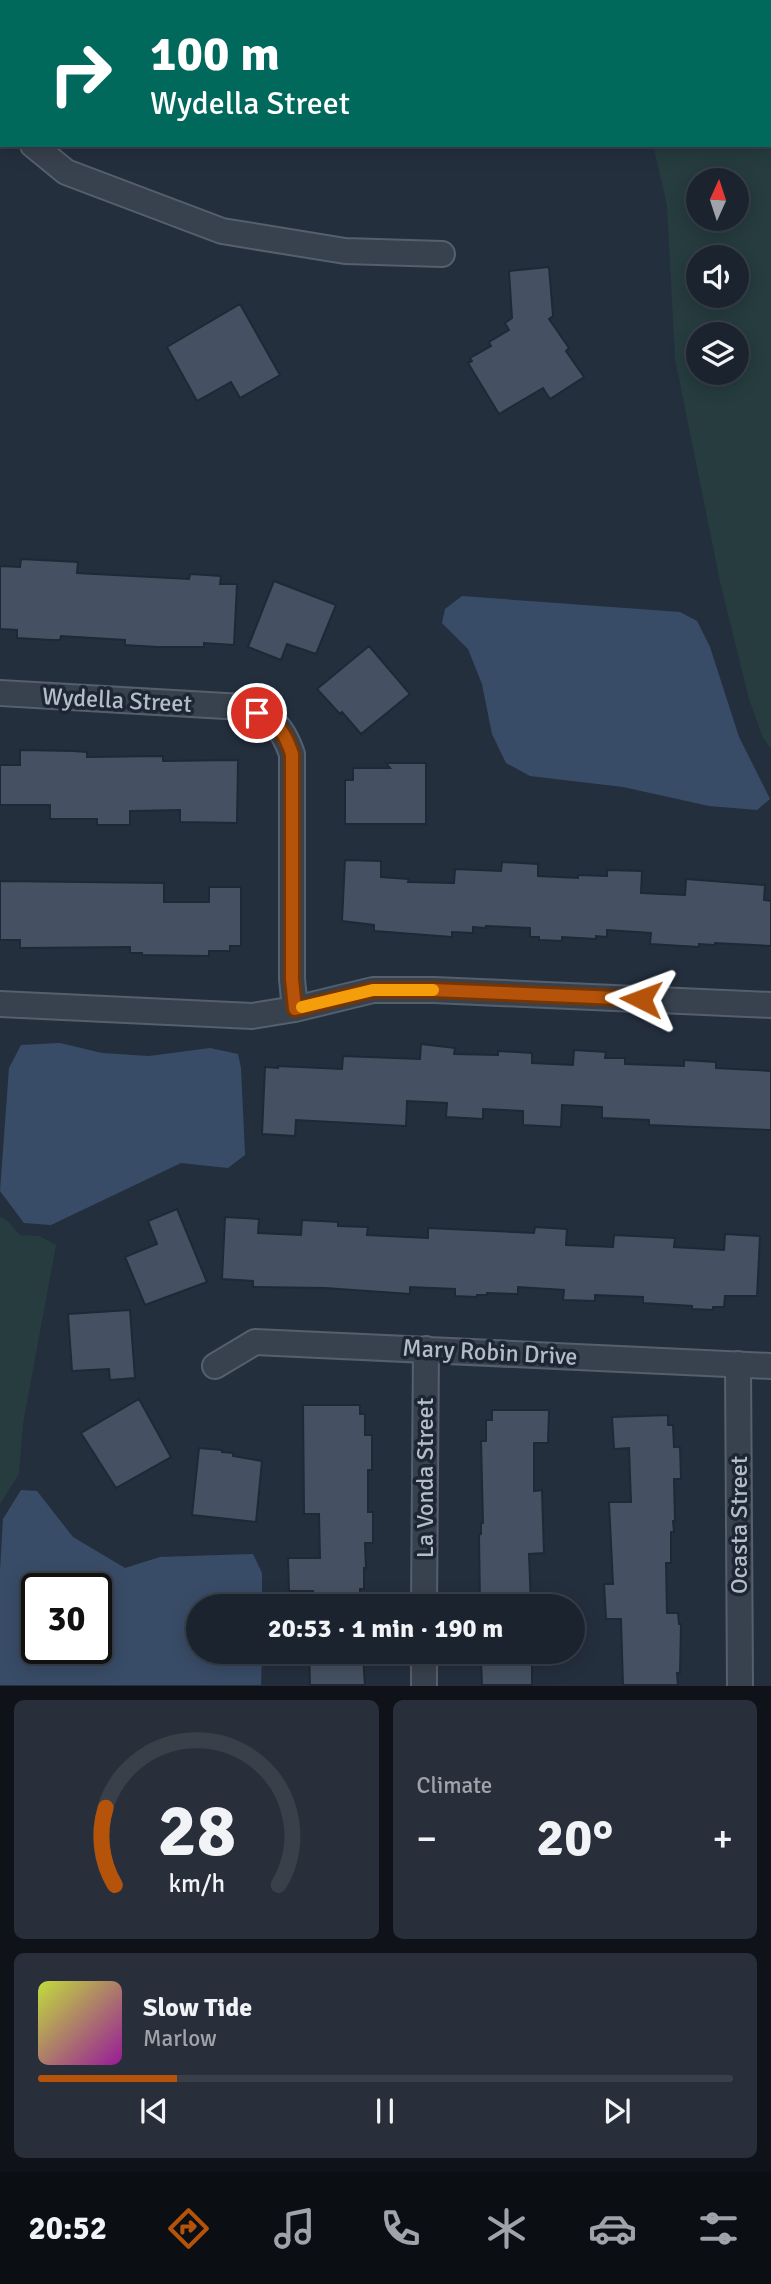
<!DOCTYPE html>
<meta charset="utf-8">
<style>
:root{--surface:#1b232e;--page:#282f3a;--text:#f1f3f6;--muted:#a0a4aa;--line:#39404a;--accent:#b45309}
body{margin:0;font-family:Signika,sans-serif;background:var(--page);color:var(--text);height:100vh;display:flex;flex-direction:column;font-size:26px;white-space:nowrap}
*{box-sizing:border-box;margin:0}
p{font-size:23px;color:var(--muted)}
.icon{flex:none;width:38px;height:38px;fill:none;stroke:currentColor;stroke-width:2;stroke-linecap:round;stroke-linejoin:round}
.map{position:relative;height:1686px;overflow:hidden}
.panel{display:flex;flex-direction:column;gap:14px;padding:14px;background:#0f1319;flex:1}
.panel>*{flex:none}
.hud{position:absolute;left:0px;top:0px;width:772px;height:147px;box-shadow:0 4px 18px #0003,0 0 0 2px var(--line);background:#00695c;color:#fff;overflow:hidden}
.needle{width:46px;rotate:3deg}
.tools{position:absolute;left:686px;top:168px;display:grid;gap:14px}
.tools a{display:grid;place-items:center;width:63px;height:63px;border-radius:50%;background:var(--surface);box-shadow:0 4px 18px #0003,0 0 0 2px var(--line);font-size:35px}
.speed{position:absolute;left:21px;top:1573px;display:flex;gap:14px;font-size:35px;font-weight:700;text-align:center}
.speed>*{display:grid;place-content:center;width:91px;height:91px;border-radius:50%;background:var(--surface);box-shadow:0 4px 18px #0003,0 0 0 2px var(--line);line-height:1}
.speed .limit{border:4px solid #111;border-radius:10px;background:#fff;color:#111}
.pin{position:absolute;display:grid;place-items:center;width:60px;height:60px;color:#fff;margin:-30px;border:4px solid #fff;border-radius:50%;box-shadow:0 2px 7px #0007}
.me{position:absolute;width:77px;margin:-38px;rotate:273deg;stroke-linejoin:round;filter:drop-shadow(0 0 5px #0008)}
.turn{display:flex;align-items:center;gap:24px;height:147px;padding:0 35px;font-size:32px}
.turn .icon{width:91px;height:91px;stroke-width:2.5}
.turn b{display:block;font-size:49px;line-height:60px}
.big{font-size:52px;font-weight:800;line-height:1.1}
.panel .tile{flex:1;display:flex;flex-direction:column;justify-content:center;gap:10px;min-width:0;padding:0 24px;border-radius:10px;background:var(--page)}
.panel .dial{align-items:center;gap:0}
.dial svg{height:182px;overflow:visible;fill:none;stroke:var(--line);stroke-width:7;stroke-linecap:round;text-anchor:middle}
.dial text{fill:var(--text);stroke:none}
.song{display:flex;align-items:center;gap:21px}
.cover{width:84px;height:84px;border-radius:10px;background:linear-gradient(135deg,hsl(70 70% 55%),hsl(300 70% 35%))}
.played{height:7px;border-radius:4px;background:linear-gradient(90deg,var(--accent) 20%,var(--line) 20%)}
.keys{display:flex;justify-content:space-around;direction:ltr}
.heat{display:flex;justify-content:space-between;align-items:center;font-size:38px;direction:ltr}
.panel .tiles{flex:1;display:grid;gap:14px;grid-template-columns:1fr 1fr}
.tile:last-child{grid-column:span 2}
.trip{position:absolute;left:186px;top:1594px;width:399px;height:70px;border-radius:35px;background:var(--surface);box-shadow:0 4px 18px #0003,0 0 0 2px var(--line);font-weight:800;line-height:70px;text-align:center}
.tab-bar{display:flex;height:112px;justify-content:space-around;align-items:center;background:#0b0e12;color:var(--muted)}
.tab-bar .icon{width:49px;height:49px}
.tab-bar .selected{color:var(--accent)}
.tab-bar b{font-size:32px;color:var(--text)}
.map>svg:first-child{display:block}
.green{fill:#263c3f;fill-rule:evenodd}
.water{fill:#394c67;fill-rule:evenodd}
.building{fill:#455162;stroke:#1f2835;stroke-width:2}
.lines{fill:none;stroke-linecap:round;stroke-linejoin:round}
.minor-casing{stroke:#565f6c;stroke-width:28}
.minor{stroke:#38414e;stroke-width:24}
.route-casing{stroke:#753606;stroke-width:18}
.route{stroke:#b45309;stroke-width:12}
.slow{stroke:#f59e0b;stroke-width:12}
.labels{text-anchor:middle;stroke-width:7;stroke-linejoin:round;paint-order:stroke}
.street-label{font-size:24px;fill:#b4bcc9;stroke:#1d2633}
</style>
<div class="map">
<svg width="771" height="1686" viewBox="0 0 771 1686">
<rect width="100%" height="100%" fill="#242f3e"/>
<!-- green -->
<path class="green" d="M619,0H771V749L763,738L749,699L721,586L675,359L667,205L653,145H770V2ZM698,180H737V219H698ZM698,257H737V296H698ZM698,334H737V373H698Z
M0,1217L8,1221L20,1235L39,1236L56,1245L23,1424L19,1474L0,1504Z"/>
<!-- water -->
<path class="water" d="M462,596L680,612L697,621L710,647L739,737L770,799L757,810L709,806L623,787L530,776L506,763L492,734L482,684L468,649L442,623L445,609Z
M60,1043L102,1053L149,1056L210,1048L238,1054L241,1068L245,1155L228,1168L181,1163L51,1225L24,1223L0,1191L9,1068L21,1045Z
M21,1490L37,1491L73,1537L125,1568L160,1557L253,1554L262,1573V1606H198V1652H262L261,1685H0V1571L3,1519ZM37,1589H96V1648H37Z"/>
<!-- building -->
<path class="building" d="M549,267L553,316L549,319L569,348L566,351L584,377L550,399L543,388L499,414L468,363L472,361L470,358L491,346L489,342L509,330L505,323L512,318L509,271Z
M240,304L280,375L240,398L231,382L197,401L167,347Z
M21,559L78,562L77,573L189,579L190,574L221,576L220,584H237L234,645L204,643V647H158L125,645V640L61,636L60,640H51L17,638V630L0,629V566L20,567Z
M274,581L336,605L316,654L287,644L281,660L248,647Z
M369,646L410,694L361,734L342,712L340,714L317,689Z
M20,750L73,751L87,752V757L163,756V761L238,760L237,823L180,822V810L130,811V825H97V819H50V805H0V765H20Z
M386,763H426V824H345V780H353V768H390Z
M345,860L381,861V877L409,879L408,882L454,883L455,869L501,871L502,862L538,864V876L578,878V875L607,876V870L642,871L641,893L685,895L686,879L765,885L764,900L771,901V946L715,943V945L699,944V947L650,944L651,933L607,930V937L596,936V939L562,937V941L539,940V937H530V928L486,926V928L473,927V933L452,932V937L374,931V925L342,921Z
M0,881L164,883V902H209V887H241V946H230V951H209V956L142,955V953H130V947L20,948V940H0Z
M421,1044L455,1048L454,1054L498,1055V1051L532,1053V1063L573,1065L574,1050L606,1052L605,1058H625V1064L684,1066V1060L716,1062V1068L771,1071V1130L649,1125V1120L602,1118V1107L562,1105L561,1127L523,1125V1111L483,1109V1119L446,1117L447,1103L407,1101L406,1126L296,1120L295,1136L262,1134L265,1067L278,1068V1066L342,1069L343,1056L420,1059Z
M177,1209L207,1282L145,1305L125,1257L157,1244L148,1221Z
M225,1217L259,1219L258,1233L301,1235L302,1220L338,1222V1226L368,1227L367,1235L428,1238V1228L534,1233L535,1227L567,1229L566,1245L613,1247L614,1235L675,1238L674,1247L724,1250L725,1234L760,1236L757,1296H725L724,1307H713V1310L692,1309V1306L643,1303V1297L595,1295V1301L563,1300L564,1290L518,1287V1294L487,1293V1295H477V1297L455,1296V1289L410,1287V1294L325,1288L253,1287V1281L222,1279Z
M130,1310L135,1378L110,1380L109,1369L72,1371L68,1314Z
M139,1399L171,1457L116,1488L81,1433Z
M303,1405H360V1414H365V1435H372V1470H368V1512H373V1543H365L366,1569L364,1568V1589H360V1606H314L313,1591H289L288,1558H320L319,1514H304Z
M492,1410H549L548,1443H534V1491L542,1490L544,1553L529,1554L531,1606H480L479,1535L481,1534V1523H483L481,1441H486V1420H492Z
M668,1415V1425H673L674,1447H680L681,1479H674L675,1521H673L674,1532H671V1563H666L667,1613H678L679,1624H681L680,1673H677L678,1685H623L621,1619H606L604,1584H613L609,1502H631L629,1448L614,1449L612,1417Z
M199,1448L222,1450V1452L233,1453V1456L262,1461L256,1522L192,1515Z
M309,1652H356V1656H363L365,1685H310Z
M515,1660V1663L532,1662V1685H482L481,1661Z"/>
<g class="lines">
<defs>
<path id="minor" d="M0,115L2,117
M33,145L66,172L222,231L345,251L442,254
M0,693L243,707C272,719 281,723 292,754V979L295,1009
M0,1004L252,1016L295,1009L373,990H434L771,1005
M738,1364L740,1686
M215,1366L255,1342L771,1366
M424,1606L426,1349
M424,1686V1652"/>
</defs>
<!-- minor casing -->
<use href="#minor" class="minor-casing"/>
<!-- minor -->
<use href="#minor" class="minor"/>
</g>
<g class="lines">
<defs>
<path id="route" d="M257,713C278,722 285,733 292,754V979L295,1009L373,990H433L641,999"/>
</defs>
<!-- route casing -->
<use href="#route" class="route-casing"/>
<!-- route -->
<use href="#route" class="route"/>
<!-- slow -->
<path class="slow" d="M302,1007L373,990H433"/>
</g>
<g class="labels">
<!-- street labels -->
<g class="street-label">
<text transform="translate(117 700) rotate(3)" y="8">Wydella Street</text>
<text transform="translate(490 1352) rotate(3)" y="8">Mary Robin Drive</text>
<text transform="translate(425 1478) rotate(-90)" y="8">La Vonda Street</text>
<text transform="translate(739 1525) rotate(-90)" y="8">Ocasta Street</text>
</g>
</g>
</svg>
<div class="tools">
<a><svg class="needle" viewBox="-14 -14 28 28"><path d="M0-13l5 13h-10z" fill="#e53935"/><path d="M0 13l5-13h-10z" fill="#a0a4aa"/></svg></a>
<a><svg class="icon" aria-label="sound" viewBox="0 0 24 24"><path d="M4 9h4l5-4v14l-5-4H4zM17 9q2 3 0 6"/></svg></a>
<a><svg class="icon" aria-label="layers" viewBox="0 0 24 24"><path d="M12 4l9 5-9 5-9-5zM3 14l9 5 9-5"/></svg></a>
</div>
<div class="speed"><div class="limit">30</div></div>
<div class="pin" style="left:257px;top:713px;background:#d93025"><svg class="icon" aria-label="arrive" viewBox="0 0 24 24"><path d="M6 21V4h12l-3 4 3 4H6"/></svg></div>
<svg class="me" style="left:641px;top:999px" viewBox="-20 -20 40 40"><path d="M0-17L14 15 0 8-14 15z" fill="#b45309" stroke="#fff" stroke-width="4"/></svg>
<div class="trip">20:53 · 1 min · 190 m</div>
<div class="hud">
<div class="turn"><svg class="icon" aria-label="right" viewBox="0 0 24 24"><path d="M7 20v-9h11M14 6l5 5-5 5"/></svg><div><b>100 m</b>Wydella Street</div></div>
</div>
</div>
<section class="panel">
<div class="tiles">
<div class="tile dial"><svg viewBox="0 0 100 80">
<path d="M14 69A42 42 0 1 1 86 69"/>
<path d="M14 69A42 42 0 0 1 10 35" stroke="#b45309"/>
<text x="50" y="56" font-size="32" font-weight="700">28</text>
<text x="50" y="72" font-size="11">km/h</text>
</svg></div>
<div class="tile"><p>Climate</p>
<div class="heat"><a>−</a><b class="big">20°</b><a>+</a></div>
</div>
<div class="tile">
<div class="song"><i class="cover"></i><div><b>Slow Tide</b><p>Marlow</p></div></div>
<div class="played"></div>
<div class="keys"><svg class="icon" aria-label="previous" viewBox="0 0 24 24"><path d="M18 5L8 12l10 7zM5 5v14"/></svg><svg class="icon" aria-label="pause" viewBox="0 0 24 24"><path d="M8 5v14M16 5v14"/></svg><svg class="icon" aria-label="next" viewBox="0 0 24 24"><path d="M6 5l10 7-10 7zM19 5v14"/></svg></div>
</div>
</div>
</section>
<nav class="tab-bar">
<b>20:52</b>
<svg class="icon selected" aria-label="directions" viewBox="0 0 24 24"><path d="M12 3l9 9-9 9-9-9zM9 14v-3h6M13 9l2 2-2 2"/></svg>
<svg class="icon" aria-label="music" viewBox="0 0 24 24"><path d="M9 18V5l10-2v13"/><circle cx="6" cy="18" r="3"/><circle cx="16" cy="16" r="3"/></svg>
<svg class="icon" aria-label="phone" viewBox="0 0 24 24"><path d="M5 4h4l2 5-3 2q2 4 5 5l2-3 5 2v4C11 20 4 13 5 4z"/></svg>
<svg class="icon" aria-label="climate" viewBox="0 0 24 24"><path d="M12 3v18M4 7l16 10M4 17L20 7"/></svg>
<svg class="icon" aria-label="car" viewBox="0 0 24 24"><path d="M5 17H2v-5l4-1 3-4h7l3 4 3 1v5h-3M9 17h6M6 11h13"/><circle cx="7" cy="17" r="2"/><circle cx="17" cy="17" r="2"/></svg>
<svg class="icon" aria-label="filters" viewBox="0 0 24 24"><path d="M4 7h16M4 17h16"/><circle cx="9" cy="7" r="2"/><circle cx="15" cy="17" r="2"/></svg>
</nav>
